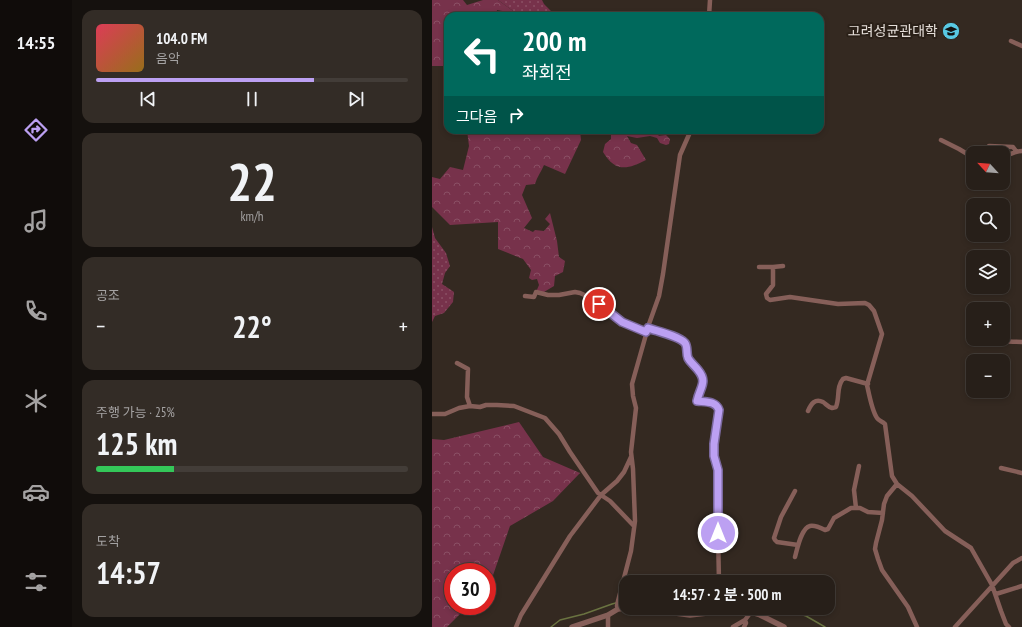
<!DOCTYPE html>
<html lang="ko">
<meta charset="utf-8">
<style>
:root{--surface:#271f19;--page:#332c26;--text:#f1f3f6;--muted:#a4a2a2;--line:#433d38;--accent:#bca0f2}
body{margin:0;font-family:"PT Sans Narrow","Noto Sans KR",sans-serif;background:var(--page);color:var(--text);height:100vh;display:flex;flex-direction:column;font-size:15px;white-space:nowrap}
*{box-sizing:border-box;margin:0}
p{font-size:13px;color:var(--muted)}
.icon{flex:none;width:22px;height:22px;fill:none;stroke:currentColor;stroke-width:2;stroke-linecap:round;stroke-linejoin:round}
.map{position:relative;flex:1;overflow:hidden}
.sheet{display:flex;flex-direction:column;gap:10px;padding:10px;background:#15110e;width:360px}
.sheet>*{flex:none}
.top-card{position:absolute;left:12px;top:12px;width:380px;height:122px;border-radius:12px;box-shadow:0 2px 6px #0003,0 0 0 1px var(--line);background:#00695c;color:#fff;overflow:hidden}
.needle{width:26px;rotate:296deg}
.tools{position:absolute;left:534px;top:146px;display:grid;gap:8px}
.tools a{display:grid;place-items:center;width:44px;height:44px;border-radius:8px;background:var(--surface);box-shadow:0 2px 6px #0003,0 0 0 1px var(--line);font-size:20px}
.speed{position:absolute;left:12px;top:563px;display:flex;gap:8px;font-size:20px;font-weight:700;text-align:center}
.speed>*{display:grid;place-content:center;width:52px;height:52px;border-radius:50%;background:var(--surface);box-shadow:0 2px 6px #0003,0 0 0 1px var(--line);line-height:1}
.speed .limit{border:6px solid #d22;background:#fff;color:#111}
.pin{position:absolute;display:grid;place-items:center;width:34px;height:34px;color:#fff;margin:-17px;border:2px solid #fff;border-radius:50%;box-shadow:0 1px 4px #0007}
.me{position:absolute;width:44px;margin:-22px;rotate:0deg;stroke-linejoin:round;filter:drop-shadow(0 0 3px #0008)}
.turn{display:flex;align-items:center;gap:14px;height:84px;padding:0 12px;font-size:18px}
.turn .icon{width:52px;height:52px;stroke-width:2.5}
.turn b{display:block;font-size:28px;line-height:34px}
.then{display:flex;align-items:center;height:38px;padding:0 12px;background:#0003;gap:8px;font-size:15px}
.big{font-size:30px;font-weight:700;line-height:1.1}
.sheet .tile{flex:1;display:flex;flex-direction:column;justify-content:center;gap:6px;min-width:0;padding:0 14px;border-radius:12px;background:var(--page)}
.sheet .dial{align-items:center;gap:0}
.dial b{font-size:52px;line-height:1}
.song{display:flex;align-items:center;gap:12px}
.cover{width:48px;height:48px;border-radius:6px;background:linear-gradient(135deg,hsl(350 70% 55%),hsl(40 70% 35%))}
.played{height:4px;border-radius:2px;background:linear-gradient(90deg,var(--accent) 70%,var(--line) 70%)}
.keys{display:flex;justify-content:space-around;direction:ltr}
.heat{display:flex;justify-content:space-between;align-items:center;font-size:22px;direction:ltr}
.charge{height:6px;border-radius:3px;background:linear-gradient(90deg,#34c759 25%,var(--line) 0)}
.trip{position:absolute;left:187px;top:575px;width:216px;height:40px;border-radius:12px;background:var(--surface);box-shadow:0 2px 6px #0003,0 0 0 1px var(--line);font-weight:700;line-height:40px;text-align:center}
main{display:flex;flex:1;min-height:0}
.tab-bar{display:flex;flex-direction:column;width:72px;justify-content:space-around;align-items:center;background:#100c0a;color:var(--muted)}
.tab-bar .icon{width:28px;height:28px}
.tab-bar .selected{color:var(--accent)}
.tab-bar b{font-size:18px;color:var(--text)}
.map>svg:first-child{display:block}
.grass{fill:url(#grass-dots)}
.forest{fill:url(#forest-crowns)}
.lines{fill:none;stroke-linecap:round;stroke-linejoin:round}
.stream{stroke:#6a7341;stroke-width:1.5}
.minor{stroke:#865f59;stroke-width:4.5}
.tertiary{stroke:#865f59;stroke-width:5.5}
.route-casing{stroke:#7a689d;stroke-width:10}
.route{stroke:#bca0f2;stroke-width:7}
.labels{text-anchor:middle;stroke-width:4;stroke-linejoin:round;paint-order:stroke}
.poi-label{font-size:14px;fill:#e4ddd8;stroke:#2a2018;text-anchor:end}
</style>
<main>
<nav class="tab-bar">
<b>14:55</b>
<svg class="icon selected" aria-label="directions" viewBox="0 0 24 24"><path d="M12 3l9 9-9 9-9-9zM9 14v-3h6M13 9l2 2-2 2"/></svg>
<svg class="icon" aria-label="music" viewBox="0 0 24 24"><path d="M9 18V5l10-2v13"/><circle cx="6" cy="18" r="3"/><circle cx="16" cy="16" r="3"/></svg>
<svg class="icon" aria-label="phone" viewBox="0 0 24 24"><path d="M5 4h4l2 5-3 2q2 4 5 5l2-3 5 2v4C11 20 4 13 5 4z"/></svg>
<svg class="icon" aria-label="climate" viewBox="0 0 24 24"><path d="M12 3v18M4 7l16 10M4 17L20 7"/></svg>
<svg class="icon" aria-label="car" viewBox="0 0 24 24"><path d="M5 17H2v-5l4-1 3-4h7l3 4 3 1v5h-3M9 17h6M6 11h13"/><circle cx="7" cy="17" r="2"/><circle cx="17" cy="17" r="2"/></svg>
<svg class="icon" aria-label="filters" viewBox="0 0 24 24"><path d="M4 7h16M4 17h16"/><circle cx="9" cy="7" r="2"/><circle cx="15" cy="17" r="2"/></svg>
</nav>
<section class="sheet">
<div class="tile">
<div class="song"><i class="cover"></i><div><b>104.0 FM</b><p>음악</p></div></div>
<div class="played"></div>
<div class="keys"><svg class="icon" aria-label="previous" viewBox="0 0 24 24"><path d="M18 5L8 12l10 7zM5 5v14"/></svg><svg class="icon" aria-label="pause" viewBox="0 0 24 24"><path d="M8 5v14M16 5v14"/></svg><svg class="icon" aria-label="next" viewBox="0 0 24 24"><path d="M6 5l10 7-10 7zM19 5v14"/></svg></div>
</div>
<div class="tile dial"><b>22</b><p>km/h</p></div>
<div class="tile"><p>공조</p>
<div class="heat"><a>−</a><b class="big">22°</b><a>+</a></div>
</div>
<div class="tile"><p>주행 가능 · 25%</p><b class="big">125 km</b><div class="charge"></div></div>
<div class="tile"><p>도착</p><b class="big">14:57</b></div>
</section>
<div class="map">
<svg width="590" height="627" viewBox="0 0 590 627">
<defs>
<pattern id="grass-dots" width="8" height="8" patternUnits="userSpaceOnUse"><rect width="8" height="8" fill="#77324b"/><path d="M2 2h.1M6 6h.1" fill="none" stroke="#8a4f64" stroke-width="1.8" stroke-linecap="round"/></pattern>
<pattern id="forest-crowns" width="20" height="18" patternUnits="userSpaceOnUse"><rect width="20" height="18" fill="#77324b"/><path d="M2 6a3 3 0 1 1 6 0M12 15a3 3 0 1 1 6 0" fill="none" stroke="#8a4f64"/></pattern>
</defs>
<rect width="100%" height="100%" fill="#342921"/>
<!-- grass -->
<path class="grass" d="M66,0H110L112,4L121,13L117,16H88Z
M0,227L3,238L14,253L18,266L13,273L10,284L22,292L21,302L12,313L3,316L0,322Z"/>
<!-- forest -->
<path class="forest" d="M0,0H31L35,5L51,0H66L88,16H75L76,12L65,10L64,16H16V66H0Z
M35,130H148L149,140L133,174L112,165C109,172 105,177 103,184L94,185L90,195L100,218L92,228L101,232L103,230L112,231L118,224L113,219L118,213L125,241L127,257L133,261L131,272L123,276L122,286L112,292H104L107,285L105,279L100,280L97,278L99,270L91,259L66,249V222L18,225L0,207V177L8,179L18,167L31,170L37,146Z
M176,130H219V132L225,130L229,133L226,136L234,135L238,139L237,144L234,145L228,143L225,138L218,136L205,138L195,136L199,143L205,145L214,160C195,170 183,172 171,152L173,144L179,139V132Z
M87,422L111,457L148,473L121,501L78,526L58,584L55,587V572H21V606H36L15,627H0V439L12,440Z"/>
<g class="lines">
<!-- stream -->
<path class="stream" d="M236,608C252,610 268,611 284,608
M349,608L374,616L393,627
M119,627L128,620L152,614L180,604L191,601L194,602"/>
<!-- minor -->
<path class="minor" d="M277,16L278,0
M579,41L590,46
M509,140L527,149L537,155L541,156
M557,146L581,147L584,151
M571,156C578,155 583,151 590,151
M327,267H341V285L334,294L335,298L338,300L358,297L406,304L433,303L437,305L442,311L450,334L435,385C437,394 440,411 445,418C447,421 450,421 453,424L460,476L465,484L480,496L513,531L539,548L560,585L569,611L574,624L577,627
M341,267L351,266
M93,296L102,297L104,292L116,295H127L143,292L148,293L159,298L179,313L190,322L214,332
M215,328C228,332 242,335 253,343C255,348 254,354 256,359C260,365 271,371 271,379C272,384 266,395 265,401C273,402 284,401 287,410L282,444V456L286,470V533L287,582
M564,339C573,343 581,341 590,342
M25,363L36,369L35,397L38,406L48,407L54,405H65L82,406L113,418L127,434L138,452L166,493L178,501L202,526
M376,411C379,404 383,398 391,402C394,404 396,407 400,408L404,407C408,397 404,387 411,379L414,378L436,384
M0,414H13L27,408L38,406
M569,468L590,473
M465,484L455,496L452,504L450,520L444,543L443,549L446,559L450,570L476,607L485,627
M363,491L349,517L342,538L343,540L345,542L366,545
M424,508L422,490L427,466
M363,557C365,550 369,528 378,526C383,525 389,528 393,530L396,529L402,518L419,508H428L436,512L451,513
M564,594L590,586
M186,609L185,606L186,601L199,551L203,521L201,469L199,452L204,408L201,396L200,384L217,324L227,296L231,274L248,155L259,130
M84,627L89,615L138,536L169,495L185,481L192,472L199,457
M176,627V615
M301,627L313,620L319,612
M312,627L314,623L313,620
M523,627L581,563L590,558"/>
<!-- tertiary -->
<path class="tertiary" d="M206,608L258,615L310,609L328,615L352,627
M140,627L176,615L186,609L194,608"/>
</g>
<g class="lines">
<defs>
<path id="route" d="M167,304L190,322L214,332L216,328C224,331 247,336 253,343C256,347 254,353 256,358C258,362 263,366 266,370C276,382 268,387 265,401C274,402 284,401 287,410L282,444V456L286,470V533"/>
</defs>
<!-- route casing -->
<use href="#route" class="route-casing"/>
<!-- route -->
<use href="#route" class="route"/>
</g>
<!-- icons -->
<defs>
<symbol id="university-disc" viewBox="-11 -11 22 22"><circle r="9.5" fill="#58c9e4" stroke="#2a2018"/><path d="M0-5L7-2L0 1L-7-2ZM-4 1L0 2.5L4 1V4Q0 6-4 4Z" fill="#111"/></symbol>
</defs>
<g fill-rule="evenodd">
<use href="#university-disc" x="509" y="21" width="20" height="20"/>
</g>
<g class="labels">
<!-- poi labels -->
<g class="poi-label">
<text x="506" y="36">고려성균관대학</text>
</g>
</g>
</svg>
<div class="tools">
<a><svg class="needle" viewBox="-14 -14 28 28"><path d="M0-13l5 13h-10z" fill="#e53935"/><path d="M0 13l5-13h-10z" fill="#a4a2a2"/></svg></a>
<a><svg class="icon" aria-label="search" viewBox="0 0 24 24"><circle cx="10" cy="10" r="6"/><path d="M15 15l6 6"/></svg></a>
<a><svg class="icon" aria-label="layers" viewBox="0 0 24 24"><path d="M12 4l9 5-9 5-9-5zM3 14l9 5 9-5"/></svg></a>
<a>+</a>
<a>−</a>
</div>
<div class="speed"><div class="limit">30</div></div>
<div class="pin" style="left:167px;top:304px;background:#d93025"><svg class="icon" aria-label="arrive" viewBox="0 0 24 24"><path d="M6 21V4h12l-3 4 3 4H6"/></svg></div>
<svg class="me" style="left:286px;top:533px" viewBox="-20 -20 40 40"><circle r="17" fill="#bca0f2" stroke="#fff" stroke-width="3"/><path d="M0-11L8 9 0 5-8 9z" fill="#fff"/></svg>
<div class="trip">14:57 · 2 분 · 500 m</div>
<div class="top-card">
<div class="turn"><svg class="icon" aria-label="left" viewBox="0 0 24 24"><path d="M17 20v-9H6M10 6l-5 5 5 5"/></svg><div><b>200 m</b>좌회전</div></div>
<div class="then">그다음<svg class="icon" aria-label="right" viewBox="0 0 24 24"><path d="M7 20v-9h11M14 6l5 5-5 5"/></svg></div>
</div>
</div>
</main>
